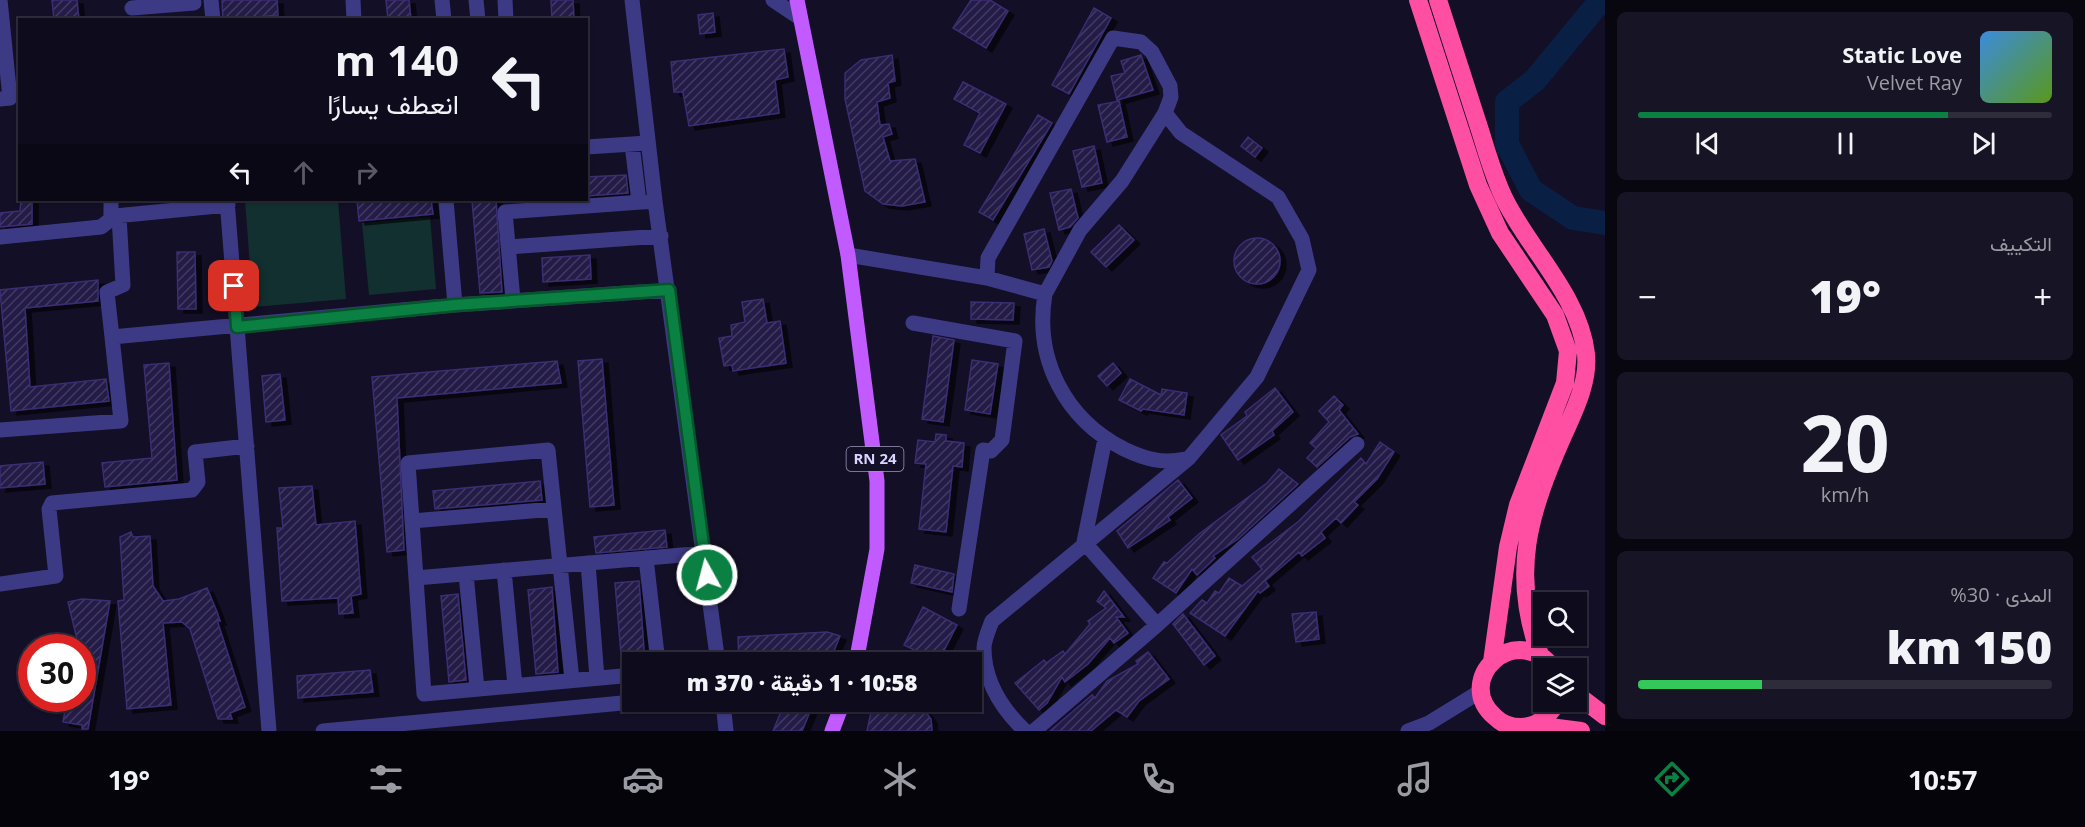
<!DOCTYPE html>
<html lang="ar">
<meta charset="utf-8">
<style>
:root{--surface:#0e0b1c;--page:#171425;--text:#f1f3f6;--muted:#9b9ba3;--line:#2e2b3b;--accent:#0b8043}
body{margin:0;font-family:"Open Sans",Vazirmatn,sans-serif;background:var(--page);color:var(--text);direction:rtl;height:100vh;display:flex;flex-direction:column;font-size:22px;white-space:nowrap}
*{box-sizing:border-box;margin:0}
p{font-size:20px;color:var(--muted)}
.icon{flex:none;width:33px;height:33px;fill:none;stroke:currentColor;stroke-width:2;stroke-linecap:round;stroke-linejoin:round}
.map{position:relative;flex:1;overflow:hidden;direction:ltr}
.panel{display:flex;flex-direction:column;gap:12px;padding:12px;background:#08060f;width:480px}
.panel>*{flex:none}
.banner{position:absolute;left:18px;top:18px;width:570px;height:183px;border-radius:0px;box-shadow:0 2px 4px #0004,0 0 0 2px var(--line);direction:rtl;background:#0e0b1c;color:var(--text);overflow:hidden}
.tools{position:absolute;left:1533px;top:592px;display:grid;gap:12px}
.tools a{display:grid;place-items:center;width:54px;height:54px;border-radius:0px;background:var(--surface);box-shadow:0 2px 4px #0004,0 0 0 2px var(--line);font-size:30px}
.speed{position:absolute;left:18px;top:634px;display:flex;gap:12px;font-size:30px;font-weight:700;text-align:center}
.speed>*{display:grid;place-content:center;width:78px;height:78px;border-radius:50%;background:var(--surface);box-shadow:0 2px 4px #0004,0 0 0 2px var(--line);line-height:1}
.speed .limit{border:9px solid #d22;background:#fff;color:#111}
.pin{position:absolute;display:grid;place-items:center;width:51px;height:51px;color:#fff;margin:-26px;border-radius:12px;box-shadow:0 3px 9px #0006}
.me{position:absolute;width:66px;margin:-33px;rotate:353deg;stroke-linejoin:round;filter:drop-shadow(0 0 4px #0008)}
.turn{display:flex;align-items:center;gap:21px;height:126px;padding:0 30px;font-size:27px}
.turn .icon{width:78px;height:78px;stroke-width:2.5}
.turn b{display:block;font-size:42px;line-height:51px}
.lanes{display:flex;align-items:center;height:57px;padding:0 30px;background:#0003;justify-content:center;gap:30px;direction:ltr}
.lanes .off{opacity:.35}
.big{font-size:45px;font-weight:800;line-height:1.1}
.panel .widget{flex:1;display:flex;flex-direction:column;justify-content:center;gap:9px;min-width:0;padding:0 21px;border-radius:9px;background:var(--page)}
.panel .dial{align-items:center;gap:0}
.dial b{font-size:78px;line-height:1}
.song{display:flex;align-items:center;gap:18px}
.cover{width:72px;height:72px;border-radius:9px;background:linear-gradient(135deg,hsl(210 70% 55%),hsl(90 70% 35%))}
.played{height:6px;border-radius:3px;background:linear-gradient(90deg,var(--accent) 75%,var(--line) 75%)}
.keys{display:flex;justify-content:space-around;direction:ltr}
.heat{display:flex;justify-content:space-between;align-items:center;font-size:33px;direction:ltr}
.charge{height:9px;border-radius:4px;background:linear-gradient(90deg,#34c759 30%,var(--line) 0)}
.trip{position:absolute;left:622px;top:652px;width:360px;height:60px;border-radius:0px;background:var(--surface);box-shadow:0 2px 4px #0004,0 0 0 2px var(--line);font-weight:800;line-height:60px;text-align:center;direction:rtl}
.dock{display:flex;height:96px;justify-content:space-around;align-items:center;background:#06040b;color:var(--muted)}
.dock .icon{width:42px;height:42px}
.dock .on{color:var(--accent)}
.dock b{font-size:27px;color:var(--text)}
main{display:flex;flex:1;min-height:0}
.map>svg:first-child{display:block}
.grass{fill:#12302f}
.lines{fill:none;stroke-linecap:round;stroke-linejoin:round}
.river{stroke:#0a1f44;stroke-width:24}
.building{fill:url(#building-hatch);stroke:#3b2d73;stroke-width:1.5;filter:url(#shadow)}
.minor{stroke:#3d3a85;stroke-width:15}
.major{stroke:#c25bff;stroke-width:15}
.highway{stroke:#ff4fa3;stroke-width:18}
.route-casing{stroke:#07532c;stroke-width:15}
.route{stroke:#0b8043;stroke-width:10}
.labels{text-anchor:middle;stroke-width:6;stroke-linejoin:round;paint-order:stroke}
.shield{fill:#130f26;stroke:#9e99be;stroke-width:1.5}
.shield-label{font-size:15px;font-weight:bold;fill:#d9d4ff}
</style>
<main>
<section class="panel">
<div class="widget">
<div class="song"><i class="cover"></i><div><b>Static Love</b><p>Velvet Ray</p></div></div>
<div class="played"></div>
<div class="keys"><svg class="icon" aria-label="previous" viewBox="0 0 24 24"><path d="M18 5L8 12l10 7zM5 5v14"/></svg><svg class="icon" aria-label="pause" viewBox="0 0 24 24"><path d="M8 5v14M16 5v14"/></svg><svg class="icon" aria-label="next" viewBox="0 0 24 24"><path d="M6 5l10 7-10 7zM19 5v14"/></svg></div>
</div>
<div class="widget"><p>التكييف</p>
<div class="heat"><a>−</a><b class="big">19°</b><a>+</a></div>
</div>
<div class="widget dial"><b>20</b><p>km/h</p></div>
<div class="widget"><p>المدى · 30%</p><b class="big">150 km</b><div class="charge"></div></div>
</section>
<div class="map">
<svg width="1605" height="731" viewBox="0 0 1605 731">
<defs>
<pattern id="building-hatch" width="6" height="6" patternUnits="userSpaceOnUse" patternTransform="scale(1.5)"><rect width="6" height="6" fill="#241b47"/><path d="M-1 1l2-2M0 6l6-6M5 7l2-2" fill="none" stroke="#433b63"/></pattern>
<filter id="shadow"><feDropShadow dx="6" dy="4" stdDeviation="0" flood-color="#0009"/></filter>
</defs>
<rect width="100%" height="100%" fill="#130f26"/>
<!-- grass -->
<path class="grass" d="M245,200H338L346,299L253,307Z
M430,217L436,289L369,295L362,223Z"/>
<g class="lines">
<!-- river -->
<path class="river" d="M1601,0L1535,80L1507,102V144L1531,190L1573,218L1605,223"/>
</g>
<!-- building -->
<path class="building" d="M52,0H77L79,20H54Z
M222,0H277L278,15L223,20Z
M386,0H409L411,20H388Z
M551,0H573L574,20H552Z
M971,0H990L1008,11L986,48L953,28Z
M1094,8L1111,18L1069,94L1052,85Z
M713,13L715,32L700,34L698,15Z
M784,49L788,77L775,80L779,113L689,126L683,92H674L671,62Z
M892,55L895,81L888,83L890,98L877,102L880,125L889,124L892,134L883,137L890,161L915,159L925,202L902,206L883,204L865,191L845,99V73L861,60Z
M1141,55L1153,90L1117,100L1111,76L1125,73L1121,61Z
M963,82L1006,104L980,153L964,145L980,113L954,99Z
M1119,101L1127,137L1107,142L1098,105Z
M1038,115L1052,123L993,220L979,212Z
M1248,137L1262,148L1255,157L1241,146Z
M1094,146L1102,183L1082,187L1073,151Z
M626,175L628,193L586,196V177Z
M1071,189L1078,218L1070,227L1059,230L1050,193Z
M21,200H32V224L0,227V213L20,211Z
M357,200H431L433,214L359,221Z
M472,200H496L502,292L480,293Z
M1119,225L1134,240L1106,267L1091,252Z
M1044,229L1052,261L1049,267L1032,270L1024,234Z
M1234 261a23 23 0 1 1 46 0a23 23 0 1 1-46 0Z
M177,252H195L196,309H178Z
M590,255L591,279L543,282L542,258Z
M98,280V301L25,308L30,387L106,379L109,401L11,411L0,290Z
M763,299L767,323L780,321L786,363L733,371L732,365L724,366L719,338L732,336L731,325L745,322L742,302Z
M971,302L1014,303L1013,320L971,319Z
M933,336L954,340L943,422L922,419Z
M602,359L614,505L590,507L578,361Z
M972,360L998,364L990,414L965,410Z
M557,361L561,383L397,398L404,550L387,552L372,377Z
M169,363L177,480L105,487L102,463L152,458L144,365Z
M1113,363L1121,373L1107,386L1098,376Z
M280,374L285,420L266,422L262,376Z
M1130,379L1161,395L1162,389L1187,393L1184,415L1143,409L1141,411L1119,400Z
M1275,388L1293,412L1272,431L1274,435L1238,460L1221,435L1247,416L1245,412Z
M1334,396L1343,405L1339,410L1358,434L1350,437L1317,467L1307,458L1316,448L1310,443L1329,422L1319,411Z
M936,434L946,435V441L964,443L962,467L953,466L946,532L919,529L926,464L915,463L918,440L935,442Z
M1380,442L1394,452L1377,479L1354,502L1358,505L1341,523L1336,518L1321,532L1325,538L1302,556L1299,552L1265,581L1269,586L1260,593L1258,591L1225,636L1190,613L1202,600L1207,603L1215,591L1219,593L1229,578L1242,586L1262,569L1252,557L1299,521L1361,458L1366,464Z
M43,462L45,484L0,488V466Z
M1279,469L1298,484L1238,539L1213,556L1215,558L1197,575L1192,569L1176,593L1153,578L1164,562L1167,563L1199,534L1267,483Z
M1178,480L1192,498L1168,517L1170,520L1128,548L1117,531Z
M540,481L542,500L435,509L433,491Z
M312,486L316,525L355,521L361,594L351,596L353,613L339,614L338,598L282,601L277,528H283L279,488Z
M665,530L667,547L596,553L594,537Z
M131,532L133,537L150,536L153,586L163,601L179,599L207,588L217,612L220,621L217,620L245,707L230,713L232,719H218L190,629L182,622L163,623L171,705L127,709L118,601L124,600L120,537Z
M915,565L954,574L952,592L911,583Z
M639,581L645,663L622,666L615,583Z
M552,587L558,672L536,674L528,590Z
M1104,591L1124,617H1116L1128,633L1114,643L1110,638L1088,664L1065,682L1062,677L1047,703L1039,710L1015,683L1044,660L1046,663L1063,651L1065,654L1090,624L1088,621L1106,608L1097,601Z
M458,594L466,680L449,682L441,596Z
M82,599L110,601L88,729H82V725L63,722L67,699H82V648H76L77,639L68,602Z
M923,607L957,625L938,662L904,645Z
M1316,612L1319,639L1296,642L1292,614Z
M1183,614L1215,656L1204,665L1173,624Z
M827,632L840,636L829,663H739L738,637Z
M1148,652L1169,679L1139,701L1127,717L1116,710L1091,731H1050L1092,695L1095,698L1107,681L1138,664L1136,661Z
M370,670L373,692L298,698L297,676Z
M785,702H814L802,731H773Z
M881,702H918L931,719L932,731H867L871,712Z"/>
<g class="lines">
<!-- minor -->
<path class="minor" d="M211,0L213,20
M353,0L354,20
M442,0L444,20
M476,0L478,20
M505,0L506,20
M632,0L655,201L718,663
M773,0L800,18
M132,8L194,3
M0,99L10,98L0,0
M632,144L639,202
M586,147L648,143
M111,200V220
M227,200L269,731
M446,200L455,305
M0,237L101,227L115,216L228,205
M508,247L661,236
M848,255L987,278L1045,294C1034,359 1065,419 1124,449C1145,459 1162,464 1185,459
M987,278L988,258L1113,38L1141,42L1152,52L1170,86L1171,97L1165,113L1181,133L1278,197L1302,239L1309,270L1257,377L1189,458L992,621C989,629 984,640 984,648C984,682 1002,709 1025,731
M1045,294L1080,230L1122,181L1165,113
M513,300L505,212L655,201
M913,323L1015,341L1002,440L991,451L983,450L959,609
M112,337L107,292L123,285L119,216
M0,430L121,421L112,337L455,305L669,290
M1105,439L1084,542L1157,625
M412,521L554,509
M646,558L658,663
M588,563L597,678
M504,570L515,686
M466,574L477,689
M416,578L705,553
M0,584L56,576L49,509L52,503L192,490L198,482L195,452L247,446
M572,680L548,450L408,463L424,694L633,675
M723,702L726,731
M323,731L633,702
M1034,731L1157,625L1357,444
M1408,731L1429,723L1481,691"/>
<!-- major -->
<path class="major" d="M797,0L848,255L877,481V549L856,663
M832,731L843,702"/>
<!-- highway -->
<path class="highway" d="M1418,0L1478,185L1500,233L1555,315L1568,351L1565,383L1518,505L1508,547L1492,662
M1438,0C1451,40 1464,81 1477,121C1486,148 1493,177 1506,202C1531,251 1580,298 1586,354C1589,382 1574,411 1563,436C1529,513 1510,572 1540,655
M1554,669C1516,619 1452,680 1495,717C1502,724 1511,727 1521,727C1538,727 1549,716 1557,702
M1576,694L1605,716
M1534,725L1581,731"/>
</g>
<g class="lines">
<defs>
<path id="route" d="M234,286L237,327L455,305L669,290L707,575"/>
</defs>
<!-- route casing -->
<use href="#route" class="route-casing"/>
<!-- route -->
<use href="#route" class="route"/>
</g>
<g class="labels">
<!-- shield labels -->
<rect class="shield" x="846.5" y="447" width="57" height="24" rx="4.5"/>
<g class="shield-label">
<text x="875" y="464">RN 24</text>
</g>
</g>
</svg>
<div class="tools">
<a><svg class="icon" aria-label="search" viewBox="0 0 24 24"><circle cx="10" cy="10" r="6"/><path d="M15 15l6 6"/></svg></a>
<a><svg class="icon" aria-label="layers" viewBox="0 0 24 24"><path d="M12 4l9 5-9 5-9-5zM3 14l9 5 9-5"/></svg></a>
</div>
<div class="speed"><div class="limit">30</div></div>
<div class="pin" style="left:234px;top:286px;background:#d93025"><svg class="icon" aria-label="arrive" viewBox="0 0 24 24"><path d="M6 21V4h12l-3 4 3 4H6"/></svg></div>
<svg class="me" style="left:707px;top:575px" viewBox="-20 -20 40 40"><circle r="17" fill="#0b8043" stroke="#fff" stroke-width="3"/><path d="M0-11L8 9 0 5-8 9z" fill="#fff"/></svg>
<div class="trip">10:58 · 1 دقيقة · 370 m</div>
<div class="banner">
<div class="turn"><svg class="icon" aria-label="left" viewBox="0 0 24 24"><path d="M17 20v-9H6M10 6l-5 5 5 5"/></svg><div><b>140 m</b>انعطف يسارًا</div></div>
<div class="lanes"><svg class="icon" aria-label="left" viewBox="0 0 24 24"><path d="M17 20v-9H6M10 6l-5 5 5 5"/></svg><svg class="icon off" aria-label="ahead" viewBox="0 0 24 24"><path d="M12 20V5M6 11l6-6 6 6"/></svg><svg class="icon off" aria-label="right" viewBox="0 0 24 24"><path d="M7 20v-9h11M14 6l5 5-5 5"/></svg></div>
</div>
</div>
</main>
<nav class="dock">
<b>10:57</b>
<svg class="icon on" aria-label="directions" viewBox="0 0 24 24"><path d="M12 3l9 9-9 9-9-9zM9 14v-3h6M13 9l2 2-2 2"/></svg>
<svg class="icon" aria-label="music" viewBox="0 0 24 24"><path d="M9 18V5l10-2v13"/><circle cx="6" cy="18" r="3"/><circle cx="16" cy="16" r="3"/></svg>
<svg class="icon" aria-label="phone" viewBox="0 0 24 24"><path d="M5 4h4l2 5-3 2q2 4 5 5l2-3 5 2v4C11 20 4 13 5 4z"/></svg>
<svg class="icon" aria-label="climate" viewBox="0 0 24 24"><path d="M12 3v18M4 7l16 10M4 17L20 7"/></svg>
<svg class="icon" aria-label="car" viewBox="0 0 24 24"><path d="M5 17H2v-5l4-1 3-4h7l3 4 3 1v5h-3M9 17h6M6 11h13"/><circle cx="7" cy="17" r="2"/><circle cx="17" cy="17" r="2"/></svg>
<svg class="icon" aria-label="filters" viewBox="0 0 24 24"><path d="M4 7h16M4 17h16"/><circle cx="9" cy="7" r="2"/><circle cx="15" cy="17" r="2"/></svg>
<b>19°</b>
</nav>
